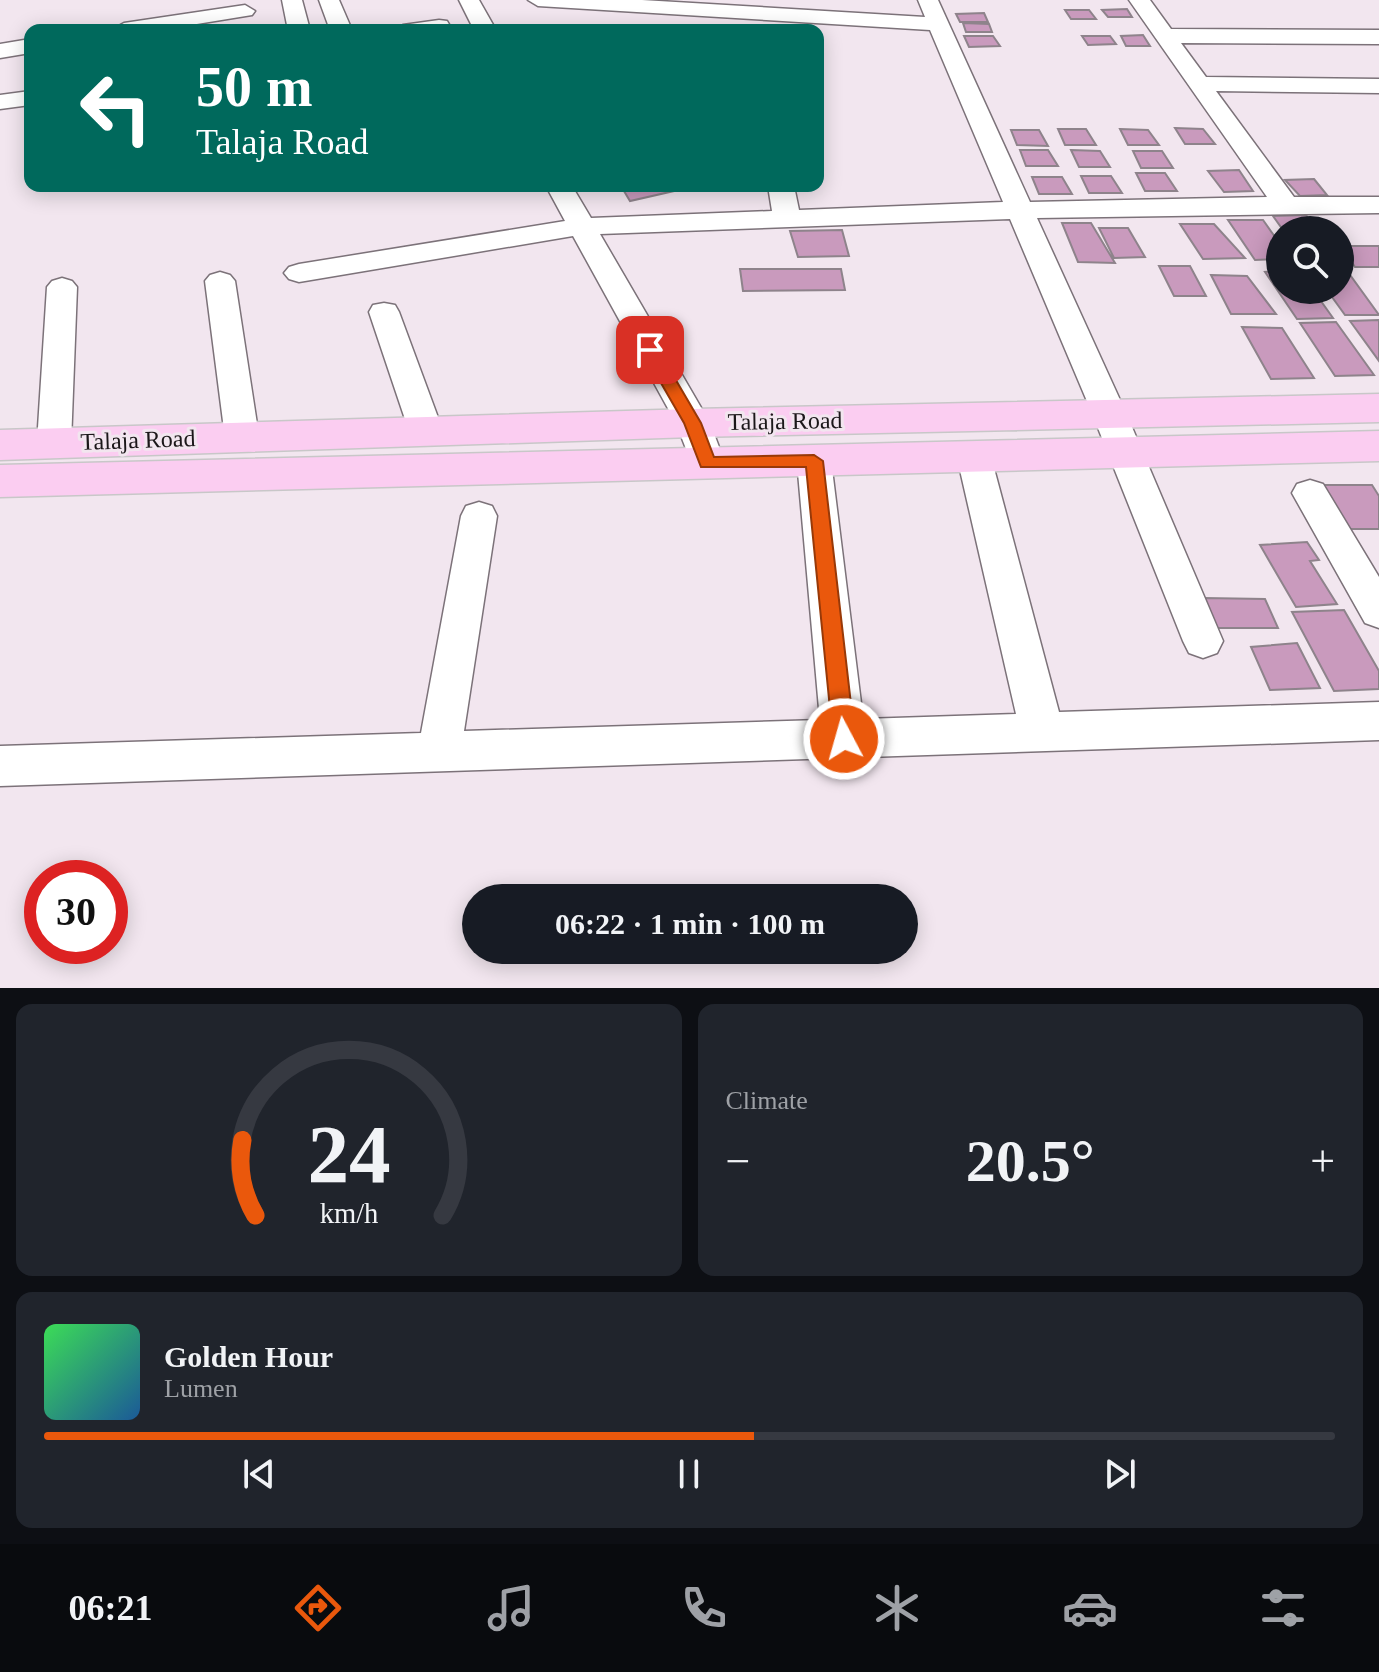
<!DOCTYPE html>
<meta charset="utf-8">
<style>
:root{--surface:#171b24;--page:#20242c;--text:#f1f3f6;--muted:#9ea1a6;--line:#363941;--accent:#ea580c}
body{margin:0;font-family:"Times New Roman",serif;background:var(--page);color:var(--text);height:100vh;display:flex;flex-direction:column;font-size:30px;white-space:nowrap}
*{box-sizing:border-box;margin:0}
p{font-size:26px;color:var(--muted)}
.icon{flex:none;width:44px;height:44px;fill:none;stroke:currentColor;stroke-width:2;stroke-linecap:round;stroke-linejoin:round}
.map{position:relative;height:988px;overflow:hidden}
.side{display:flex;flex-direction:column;gap:16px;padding:16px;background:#0d0f14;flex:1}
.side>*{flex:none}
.hud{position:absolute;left:24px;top:24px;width:800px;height:168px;border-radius:16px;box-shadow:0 4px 20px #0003;background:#00695c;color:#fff;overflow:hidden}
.buttons{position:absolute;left:1266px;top:216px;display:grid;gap:16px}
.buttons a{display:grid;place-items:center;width:88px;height:88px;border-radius:50%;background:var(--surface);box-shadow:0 4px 20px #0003;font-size:40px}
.speed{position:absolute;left:24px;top:860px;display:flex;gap:16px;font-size:40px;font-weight:700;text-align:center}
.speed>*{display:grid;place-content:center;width:104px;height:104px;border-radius:50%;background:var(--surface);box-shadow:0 4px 20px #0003;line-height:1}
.speed .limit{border:12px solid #d22;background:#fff;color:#111}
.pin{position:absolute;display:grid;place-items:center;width:68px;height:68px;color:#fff;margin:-34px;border-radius:16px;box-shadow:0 4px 12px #0006}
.me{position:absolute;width:88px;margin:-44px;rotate:354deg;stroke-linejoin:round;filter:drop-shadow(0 0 6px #0008)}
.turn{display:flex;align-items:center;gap:28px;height:168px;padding:0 40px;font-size:36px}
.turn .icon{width:104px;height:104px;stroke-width:2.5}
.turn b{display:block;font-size:56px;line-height:68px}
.big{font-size:60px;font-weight:600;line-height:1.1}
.side .tile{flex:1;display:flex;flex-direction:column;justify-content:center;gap:12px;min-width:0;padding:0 28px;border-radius:16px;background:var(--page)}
.side .dial{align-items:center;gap:0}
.dial svg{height:208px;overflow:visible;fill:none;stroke:var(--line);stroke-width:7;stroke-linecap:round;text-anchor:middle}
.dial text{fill:var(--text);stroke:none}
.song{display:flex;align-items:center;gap:24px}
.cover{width:96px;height:96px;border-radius:12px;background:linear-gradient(135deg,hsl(130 70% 55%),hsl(210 70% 35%))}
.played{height:8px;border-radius:4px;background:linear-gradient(90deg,var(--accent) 55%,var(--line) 55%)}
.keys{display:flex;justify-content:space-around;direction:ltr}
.heat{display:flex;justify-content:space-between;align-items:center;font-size:44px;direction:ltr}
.side .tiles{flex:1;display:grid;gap:16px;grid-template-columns:1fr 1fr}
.tile:last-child{grid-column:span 2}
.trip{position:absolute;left:462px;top:884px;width:456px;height:80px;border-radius:40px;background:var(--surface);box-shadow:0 4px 20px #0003;font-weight:600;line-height:80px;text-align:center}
.dock{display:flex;height:128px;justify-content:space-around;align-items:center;background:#090b0e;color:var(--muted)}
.dock .icon{width:56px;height:56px}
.dock .current{color:var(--accent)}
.dock b{font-size:36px;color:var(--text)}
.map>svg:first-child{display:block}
.building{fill:#c99abd;stroke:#8e838b;stroke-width:2}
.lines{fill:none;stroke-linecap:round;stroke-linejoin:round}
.street-casing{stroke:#7c7279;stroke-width:3}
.primary-casing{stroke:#c8c7c8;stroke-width:3}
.street{fill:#fff;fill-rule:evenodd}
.primary{fill:#fbcdf1;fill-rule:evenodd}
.route{fill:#ea580c;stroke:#983908;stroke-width:2}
.labels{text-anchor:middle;stroke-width:6;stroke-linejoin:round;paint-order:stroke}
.street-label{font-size:24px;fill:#1b1719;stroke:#f2e6ef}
</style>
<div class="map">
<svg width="1379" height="988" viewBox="0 0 1379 988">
<rect width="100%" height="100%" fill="#f2e6ef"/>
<!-- building -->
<path class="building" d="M1127,9L1132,17H1108L1102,10Z
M1065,10H1089L1096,19H1071Z
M984,13L988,22H960L956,14Z
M963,23L989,24L992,32H966Z
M1143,35L1150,46H1126L1121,36Z
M964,36H993L1000,46L969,47Z
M1082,36H1110L1116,44L1088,45Z
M1175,128L1203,129L1215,144H1185Z
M1058,129H1086L1096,145H1065Z
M1120,129L1148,130L1159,145H1128Z
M1011,130H1039L1048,146L1017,145Z
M1020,150H1048L1058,166H1026Z
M1071,150L1100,151L1110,167H1079Z
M1133,151H1162L1173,168H1141Z
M1239,170L1253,191L1224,192L1208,171Z
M1136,173H1165L1177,191H1145Z
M1081,176H1111L1122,193H1089Z
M1032,177H1062L1072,194H1039Z
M1314,179L1327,195L1300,196L1285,180Z
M621,186H671L674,191L630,201Z
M1306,215L1317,230H1283L1273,216Z
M1228,220H1263L1280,244V259L1255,260Z
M1062,223H1091L1115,263L1078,262Z
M1180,224H1214L1245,258L1203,259Z
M1099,228H1128L1145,257L1114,258Z
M842,230L849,256L798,257L790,231Z
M1341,246H1379V267H1355Z
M1159,266H1190L1206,296H1174Z
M1340,268H1345L1379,315H1345L1327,290H1340Z
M740,269H841L845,290L743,291Z
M1280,271V290H1313L1333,318L1297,319L1265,272Z
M1211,275L1247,276L1276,314H1231Z
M1379,320V361L1350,321Z
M1336,322L1374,375L1335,376L1300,323Z
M1242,327L1282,328L1314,378L1271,379Z
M1322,485H1372L1379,496V529H1347Z
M1307,542L1319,560L1310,561L1337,604L1296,607L1260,545Z
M1204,598L1265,599L1278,628H1216Z
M1344,610L1379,671V689L1334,691L1292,612Z
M1297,643L1320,688L1270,690L1251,647Z"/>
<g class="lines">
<defs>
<path id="street" d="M282,0H302L310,30H288Z
M319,0H339L352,30H330Z
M459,0H479L496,30H474Z
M528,0H642L925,17L918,0H938L1030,202L1267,197L1129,0H1150L1171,29L1379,30V44L1181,43L1206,77L1379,79V93L1216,91L1294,197H1379V213L1037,218L1126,413L1223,641L1217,653L1203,658L1189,653L1183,641L1092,413L1010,219L600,234L710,423L725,463L719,472L707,475L695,472L676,423L573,236L299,282L289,279L284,273L289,267L299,264L565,221L546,186H572L591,218L772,211L768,186H794L799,210L1003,202L930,30L538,6Z
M245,5L255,11L252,15L160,30L113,29L124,23Z
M439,20L447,21L450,26L447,30H400L403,25Z
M30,39V53L0,58V44Z
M30,91V105L0,109V95Z
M220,272L230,275L235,281L259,437L254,445L242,449L230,445L225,437L205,281L210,275Z
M62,278L72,281L77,287L71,443L66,452L54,455L42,452L37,443L47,287L52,281Z
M384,303L395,305L399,312L443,431L438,439L426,443L414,439L409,431L369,312L373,305Z
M974,445L986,448L991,457L1059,712L1379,702V740L0,786V746L421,733L461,516L466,506L479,502L492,506L497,516L464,731L820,720L797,461L802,452L814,449L826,452L831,461L863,719L1016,714L957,457L962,448Z
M1310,480L1323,484L1379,577V628L1365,623L1292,493L1297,484Z"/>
<path id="primary" d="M1379,394V422L693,437L0,460V430L693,409Z
M1379,431V461L0,497V465Z"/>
</defs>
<!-- street casing -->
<use href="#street" class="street-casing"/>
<!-- primary casing -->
<use href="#primary" class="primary-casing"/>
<!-- street -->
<use href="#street" class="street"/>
<!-- primary -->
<use href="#primary" class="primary"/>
</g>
<!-- route -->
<path class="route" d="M650,344L656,346L701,423L714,457L814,455L823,461L855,739L852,746L844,749L837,746L833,739L806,467H701L684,423L642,350Z"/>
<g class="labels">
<!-- street labels -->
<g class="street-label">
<text transform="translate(785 421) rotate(-1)" y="8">Talaja Road</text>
<text transform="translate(138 440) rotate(-2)" y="8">Talaja Road</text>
</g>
</g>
</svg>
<div class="buttons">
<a><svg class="icon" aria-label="search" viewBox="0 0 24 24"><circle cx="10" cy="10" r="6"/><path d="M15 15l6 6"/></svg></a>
</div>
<div class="speed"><div class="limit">30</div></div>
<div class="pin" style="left:650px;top:350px;background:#d93025"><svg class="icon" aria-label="arrive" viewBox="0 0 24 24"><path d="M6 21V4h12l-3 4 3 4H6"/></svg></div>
<svg class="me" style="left:844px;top:739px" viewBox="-20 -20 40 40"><circle r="17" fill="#ea580c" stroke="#fff" stroke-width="3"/><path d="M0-11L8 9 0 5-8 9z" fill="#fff"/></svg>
<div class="trip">06:22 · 1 min · 100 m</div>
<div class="hud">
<div class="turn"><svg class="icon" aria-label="left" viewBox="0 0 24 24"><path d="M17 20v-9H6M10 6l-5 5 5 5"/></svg><div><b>50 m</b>Talaja Road</div></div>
</div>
</div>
<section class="side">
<div class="tiles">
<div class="tile dial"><svg viewBox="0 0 100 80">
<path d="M14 69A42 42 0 1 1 86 69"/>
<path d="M14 69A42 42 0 0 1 9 40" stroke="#ea580c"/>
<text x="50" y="56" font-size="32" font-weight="700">24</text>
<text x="50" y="72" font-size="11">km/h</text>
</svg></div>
<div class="tile"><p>Climate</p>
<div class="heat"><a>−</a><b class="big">20.5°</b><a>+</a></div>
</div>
<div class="tile">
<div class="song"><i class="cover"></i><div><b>Golden Hour</b><p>Lumen</p></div></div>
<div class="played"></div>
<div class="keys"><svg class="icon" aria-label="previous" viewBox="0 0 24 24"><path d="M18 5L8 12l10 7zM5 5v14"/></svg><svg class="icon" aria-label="pause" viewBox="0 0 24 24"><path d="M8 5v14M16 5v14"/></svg><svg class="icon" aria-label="next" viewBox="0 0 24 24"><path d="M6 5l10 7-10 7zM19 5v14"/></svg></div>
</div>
</div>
</section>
<nav class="dock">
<b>06:21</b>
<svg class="icon current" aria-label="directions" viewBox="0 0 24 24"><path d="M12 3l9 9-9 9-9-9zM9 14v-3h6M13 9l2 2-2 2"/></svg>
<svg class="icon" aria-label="music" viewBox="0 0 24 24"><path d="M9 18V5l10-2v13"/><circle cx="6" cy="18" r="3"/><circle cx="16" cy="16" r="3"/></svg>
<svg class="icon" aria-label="phone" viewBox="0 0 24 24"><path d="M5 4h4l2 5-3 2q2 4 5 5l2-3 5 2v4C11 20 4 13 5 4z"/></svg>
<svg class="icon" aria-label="climate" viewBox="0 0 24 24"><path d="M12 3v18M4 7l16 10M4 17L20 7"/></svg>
<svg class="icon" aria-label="car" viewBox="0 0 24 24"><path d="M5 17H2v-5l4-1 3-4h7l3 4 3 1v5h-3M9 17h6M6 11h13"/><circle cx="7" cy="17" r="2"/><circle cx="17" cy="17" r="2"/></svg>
<svg class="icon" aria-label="filters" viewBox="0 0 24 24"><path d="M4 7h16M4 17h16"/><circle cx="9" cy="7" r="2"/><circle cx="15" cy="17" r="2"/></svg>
</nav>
